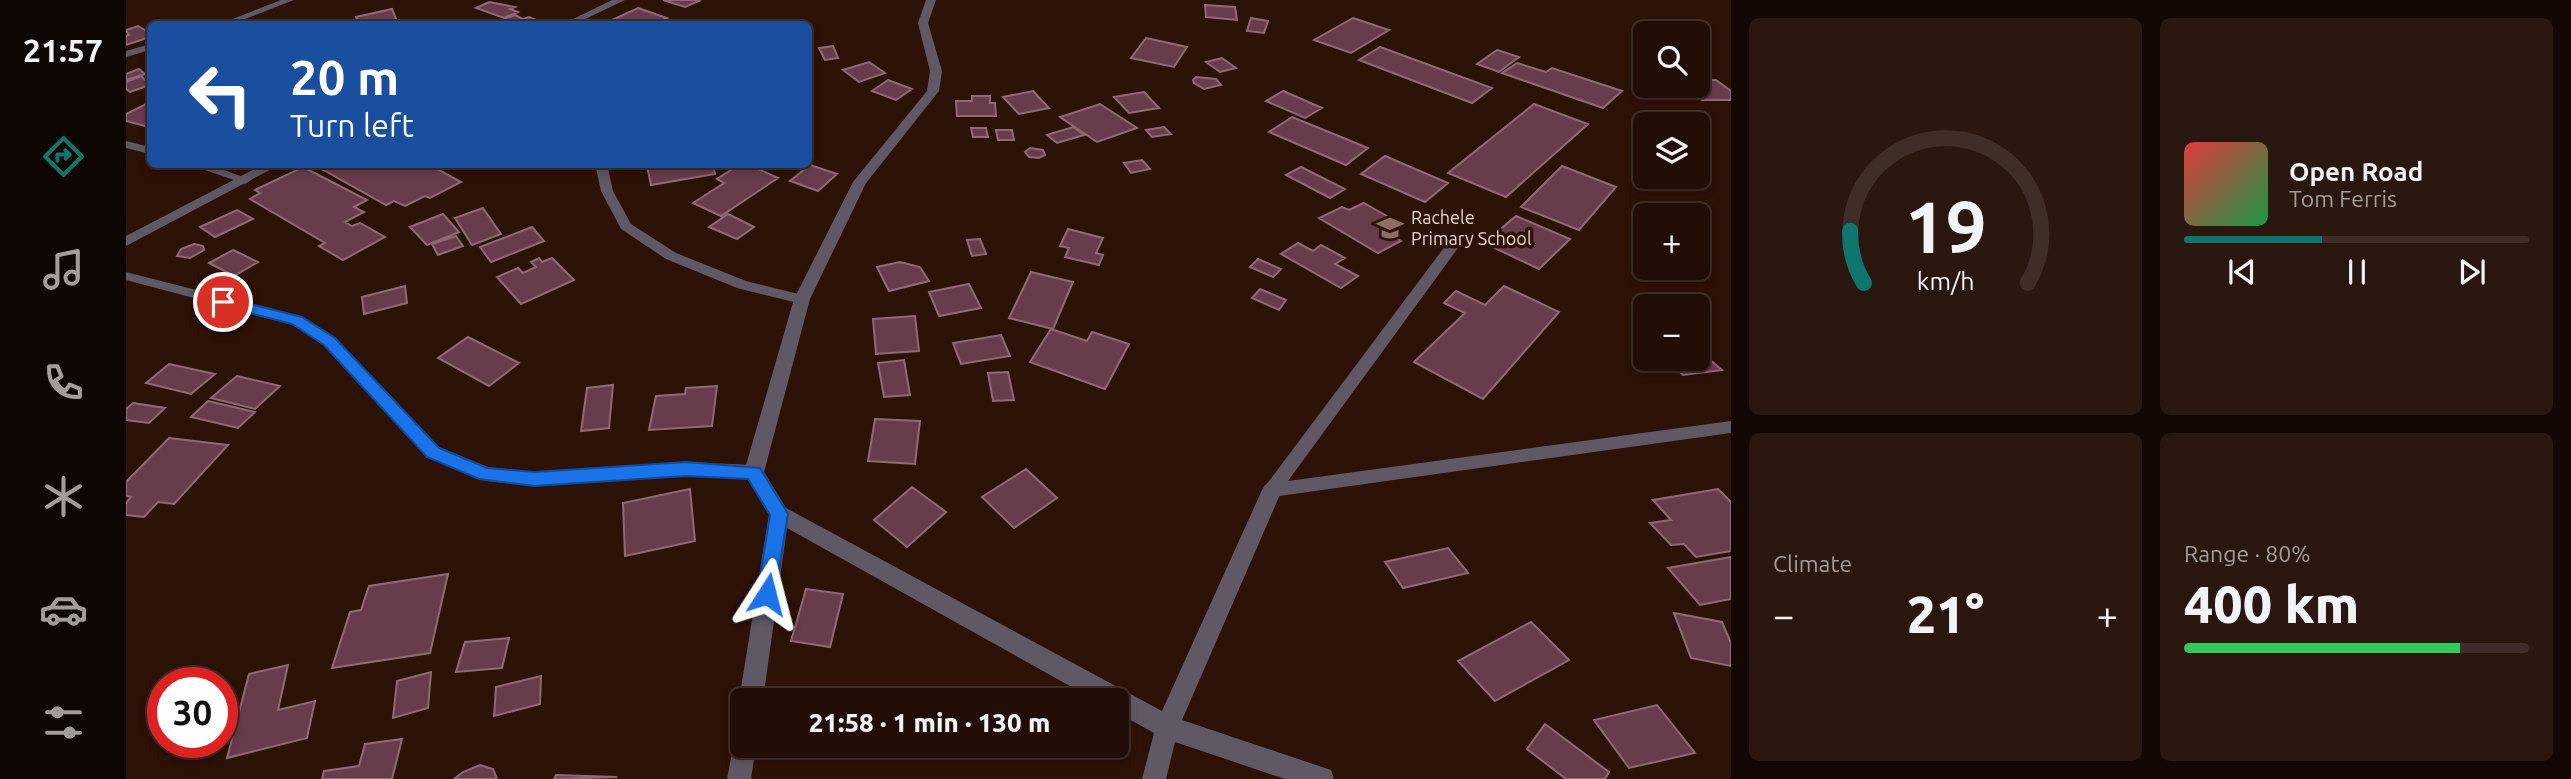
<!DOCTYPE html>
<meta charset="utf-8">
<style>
:root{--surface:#220e06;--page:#2a1710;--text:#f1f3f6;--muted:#a29c9b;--line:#3f2e28;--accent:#0f766e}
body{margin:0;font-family:Ubuntu,sans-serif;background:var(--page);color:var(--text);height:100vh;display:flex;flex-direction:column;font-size:26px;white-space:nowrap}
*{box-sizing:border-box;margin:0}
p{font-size:23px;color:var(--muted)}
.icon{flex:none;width:38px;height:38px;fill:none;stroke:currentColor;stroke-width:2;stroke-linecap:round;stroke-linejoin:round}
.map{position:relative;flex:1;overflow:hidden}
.details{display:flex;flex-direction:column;gap:18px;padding:18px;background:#130803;width:840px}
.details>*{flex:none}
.hud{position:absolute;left:21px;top:21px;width:665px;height:147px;border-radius:10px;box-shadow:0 4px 10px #0003,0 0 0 2px var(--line);background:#1a4fa0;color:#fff;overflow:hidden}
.buttons{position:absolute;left:1507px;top:21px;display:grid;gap:14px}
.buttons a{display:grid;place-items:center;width:77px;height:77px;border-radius:10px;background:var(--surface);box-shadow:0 4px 10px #0003,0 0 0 2px var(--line);font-size:35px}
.speed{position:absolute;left:21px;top:667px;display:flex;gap:14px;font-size:35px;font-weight:700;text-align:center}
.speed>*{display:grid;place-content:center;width:91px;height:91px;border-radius:50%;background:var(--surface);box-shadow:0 4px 10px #0003,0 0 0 2px var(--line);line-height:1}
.speed .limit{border:10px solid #d22;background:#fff;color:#111}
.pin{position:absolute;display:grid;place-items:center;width:60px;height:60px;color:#fff;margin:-30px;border:4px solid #fff;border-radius:50%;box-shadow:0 2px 7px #0007}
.me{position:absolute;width:77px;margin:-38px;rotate:9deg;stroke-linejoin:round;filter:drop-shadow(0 0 5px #0008)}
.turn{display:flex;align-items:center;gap:24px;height:147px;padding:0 28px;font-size:32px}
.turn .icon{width:91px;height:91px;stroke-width:2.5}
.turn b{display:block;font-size:49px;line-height:60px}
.big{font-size:52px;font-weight:800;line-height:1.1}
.details .card{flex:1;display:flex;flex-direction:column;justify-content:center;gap:10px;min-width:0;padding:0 24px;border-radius:10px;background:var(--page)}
.details .dial{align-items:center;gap:0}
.dial svg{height:182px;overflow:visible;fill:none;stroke:var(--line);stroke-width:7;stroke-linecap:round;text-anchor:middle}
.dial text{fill:var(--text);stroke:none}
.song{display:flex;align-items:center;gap:21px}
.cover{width:84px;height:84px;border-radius:10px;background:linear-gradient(135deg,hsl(0 70% 55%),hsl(140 70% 35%))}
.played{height:7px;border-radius:4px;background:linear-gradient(90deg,var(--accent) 40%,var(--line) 40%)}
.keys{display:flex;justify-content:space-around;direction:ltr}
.heat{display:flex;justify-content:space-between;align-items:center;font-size:38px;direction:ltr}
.charge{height:10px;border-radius:5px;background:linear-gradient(90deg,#34c759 80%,var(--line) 0)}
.details .tiles{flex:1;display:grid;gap:18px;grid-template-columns:repeat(2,1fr)}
.trip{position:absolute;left:604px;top:688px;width:399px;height:70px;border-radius:10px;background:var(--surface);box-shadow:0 4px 10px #0003,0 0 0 2px var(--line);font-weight:800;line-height:70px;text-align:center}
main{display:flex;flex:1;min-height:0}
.tabs{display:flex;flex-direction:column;width:126px;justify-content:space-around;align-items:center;background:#0e0602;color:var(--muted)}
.tabs .icon{width:49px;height:49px}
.tabs .on{color:var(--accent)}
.tabs b{font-size:32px;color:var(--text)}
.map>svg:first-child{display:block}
.building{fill:#673d4b;stroke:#8f6a76;stroke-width:2}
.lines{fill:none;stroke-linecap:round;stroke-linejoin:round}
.service{fill:#605864;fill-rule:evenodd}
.minor{fill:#605864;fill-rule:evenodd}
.route{fill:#1a73e8;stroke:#114b97;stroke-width:2}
.labels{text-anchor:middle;stroke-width:7;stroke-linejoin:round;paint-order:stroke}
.poi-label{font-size:18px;fill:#e9d5ce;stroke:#2d1208;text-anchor:start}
</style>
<main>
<nav class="tabs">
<b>21:57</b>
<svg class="icon on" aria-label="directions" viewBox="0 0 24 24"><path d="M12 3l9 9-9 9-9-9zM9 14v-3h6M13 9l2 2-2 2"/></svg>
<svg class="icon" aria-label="music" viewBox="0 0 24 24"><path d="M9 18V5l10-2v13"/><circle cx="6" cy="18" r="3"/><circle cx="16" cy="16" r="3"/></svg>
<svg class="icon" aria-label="phone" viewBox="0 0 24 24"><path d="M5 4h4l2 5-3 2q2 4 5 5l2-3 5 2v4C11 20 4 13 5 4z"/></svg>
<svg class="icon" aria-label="climate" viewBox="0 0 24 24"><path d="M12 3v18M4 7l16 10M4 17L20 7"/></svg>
<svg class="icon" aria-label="car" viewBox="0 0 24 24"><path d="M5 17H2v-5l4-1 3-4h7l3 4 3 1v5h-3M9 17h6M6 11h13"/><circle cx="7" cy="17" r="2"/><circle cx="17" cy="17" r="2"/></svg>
<svg class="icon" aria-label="filters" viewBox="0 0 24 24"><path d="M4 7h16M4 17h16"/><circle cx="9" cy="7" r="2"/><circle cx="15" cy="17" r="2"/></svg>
</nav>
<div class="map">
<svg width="1605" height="779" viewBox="0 0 1605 779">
<rect width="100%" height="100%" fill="#2d1208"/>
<!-- building -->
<path class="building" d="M537,0H575L559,7Z
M363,2L389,7L384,9L392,12L378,18L350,8Z
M1079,5L1109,7L1111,20L1080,17Z
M512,8L541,18L527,24H503L488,19Z
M266,9L271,21L233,24L230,17Z
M389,15L397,19L403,17L415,22L363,24Z
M1125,18L1142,21L1138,33L1121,31Z
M1227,18L1263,30L1225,53L1188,40Z
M12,26L24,33V37L0,45V36L3,35L0,30Z
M1020,38L1061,47L1048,67L1005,58Z
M707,46L712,58L699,60L693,48Z
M1254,47L1366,88L1346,103L1233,60Z
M1371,50L1393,57L1373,72L1351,64Z
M1096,58L1110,68L1094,72L1080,62Z
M743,62L759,73L733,82L717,70Z
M1391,63L1420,72L1426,68L1496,91L1477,108L1376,73Z
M13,69L19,74L0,80V74Z
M15,76L24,85L4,92L0,89V82Z
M1070,77L1090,79L1095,85L1078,89L1068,83L1067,80Z
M762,80L786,89L770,100L746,91Z
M1572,80H1590L1605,91V100H1576L1552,86H1572Z
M907,91L923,108L893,114L877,97Z
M1157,91L1196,108L1179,118L1140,101Z
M1018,92L1033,108L1003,113L988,97Z
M846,96H864V103H869L870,116H831L830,101H846Z
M24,102V124L19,126L0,121V114Z
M974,104L1011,128L971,142L934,117Z
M1408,104L1462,124L1380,197L1322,173Z
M1166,117L1242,148L1220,165L1143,132Z
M947,127L958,135L931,143L921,135Z
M1038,127L1045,134L1026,137L1020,130Z
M845,128H860L862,137H847Z
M870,130H886L888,140H872Z
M904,148L917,150L919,155L913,158L903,157L899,152Z
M1259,156L1322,183L1299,202L1235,174Z
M1016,160L1024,169L1005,173L998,163Z
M187,164H302L335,182L304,198L299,196L279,206L268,201L260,205Z
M532,164H594L595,167L588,169L589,174L525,185L521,166Z
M614,164H621L652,178L595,216L567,203L598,183L591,179Z
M684,165L711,174L692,191L664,181Z
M1436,166L1490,187L1453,230L1395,207Z
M177,167L241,200L228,207L238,212L219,222L226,226L234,223L259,237L217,260L193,246L199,243L124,199L134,193L129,190Z
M1175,167L1219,189L1204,198L1160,175Z
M1238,203L1273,223L1258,231L1275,241L1252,253L1193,218L1216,207L1223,210Z
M357,208L375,234L346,245L329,218Z
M111,210L127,219L89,237L74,227Z
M317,214L333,232L301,245L284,227Z
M602,214L628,227L611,239L583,227Z
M1390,216L1444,239L1413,269L1358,243Z
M406,227L418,241L365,262L354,247Z
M942,229L977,238L970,253L977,255L973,265L939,257L943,248L934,246Z
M330,236L337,246L312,255L306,244Z
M854,239L860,254L846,256L841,240Z
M1172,243L1187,251L1195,245L1219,258L1209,264L1232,276L1215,288L1155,254Z
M68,244L77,246L78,250L64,258L51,256L55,249Z
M107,250L132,262L108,276L83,263Z
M413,258L416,262L426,258L448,280L395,304L371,277L392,268L397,273L410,267L405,262Z
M1132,259L1155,269L1147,277L1124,267Z
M774,262L794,267L803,281L763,291L751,267Z
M905,272L947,282L927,329L883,318Z
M843,284L855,308L813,316L803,292Z
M279,286L281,303L238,314L236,297Z
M1378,286L1433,312L1357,399L1288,362L1339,313L1318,303L1330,291L1359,305Z
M1134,289L1160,300L1153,310L1126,298Z
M789,316L793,351L750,354L747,319Z
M925,329L961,341L966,332L1003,344L979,389L904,362Z
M875,335L884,356L835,364L827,343Z
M342,337L393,363L363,386L312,358Z
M1577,354L1596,370L1557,375L1540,359H1572V355Z
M778,360L784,395L758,397L752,363Z
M43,364L89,374L65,394L20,383Z
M882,372L888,400L867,401L862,373Z
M111,376L154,386L129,409L85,398Z
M487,385L483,428L455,431L461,388Z
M591,386L586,426L523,430L530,396L559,394L560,388Z
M82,401L129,412L112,428L65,417Z
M7,403L39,408L23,423L0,420V409Z
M749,419L794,421L789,464L742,461Z
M43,438L102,445L48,504L32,502L18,517L0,515V503L5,497L0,496V482Z
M900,469L931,498L888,528L856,497Z
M786,487L820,512L781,547L748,520Z
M564,489L569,541L499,556L497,503Z
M1592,489L1605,502V551L1570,557L1558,544L1545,545L1524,523L1545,520L1527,500Z
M1322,548L1342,573L1277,588L1259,562Z
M1605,557V599L1574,605L1542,568Z
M322,574L304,653L206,668L224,612L235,610L243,586Z
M680,589L717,594L704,647L665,641Z
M1548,613L1596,622L1605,643V666L1565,658Z
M1405,622L1443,660L1369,701L1332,661Z
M383,638L376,668L330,672L339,642Z
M162,665L152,710L189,701L181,738L101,758L123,674Z
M305,672L302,708L267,718L271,681Z
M415,676L414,704L368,716L370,687Z
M1531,705L1569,753L1503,768L1468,720Z
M1419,724L1483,772L1479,779H1440L1401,749Z
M276,739L266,779H196L198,771L233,766L239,744Z
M354,765L367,769L371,779H328L337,772Z
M430,775L491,777L428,779Z"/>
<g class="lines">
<!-- service -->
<path class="service" d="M155,0H168L106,24H94Z
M24,44V50L0,57V51Z
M0,141L24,147V154L0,148Z
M62,164H82L125,180L119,184Z
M469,164H481L487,191L505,224L550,253L620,281L681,296L683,299L681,302L676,304L611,288L540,259L495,229L475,191Z
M1325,244L1332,248L1162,481L1605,421V433L1146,497L1140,495L1137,490L1140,485L1320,245Z
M0,272L176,317L209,337L313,447L362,467L408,472L560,462L628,465L634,467L637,472L634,477L628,479L560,476L408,486L360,481L301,457L199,345L166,324L0,280Z"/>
<!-- minor -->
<path class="minor" d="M486,0H499L449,24H437Z
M800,0H810L802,23L816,71L813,91L740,183L684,299L638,472L660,508L1036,711L1136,490L1139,485L1146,482L1153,485L1156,490L1056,720L1196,767L1205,770L1208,779H1159L1049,742L1040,779H1016L1028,733L990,712V700H969L661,528L637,700H616V706L613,700L643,515L618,472L668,299L727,182L801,91L804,71L792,23Z
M138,164H155L0,246V236Z
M616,735V746H630L625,779H601L609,737Z"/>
</g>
<!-- route -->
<path class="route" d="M97,297L176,317L209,338L313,448L361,468L408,472L560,462L634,468L662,514L648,600L641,602L634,600L631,594L644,515L622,479L560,476L408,486L353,479L301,457L198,345L166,324L92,305L90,302Z"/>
<!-- icons -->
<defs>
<symbol id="school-bare" viewBox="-9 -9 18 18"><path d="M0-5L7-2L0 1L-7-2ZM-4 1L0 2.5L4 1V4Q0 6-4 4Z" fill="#8d6e63" stroke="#2d1208" stroke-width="2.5" paint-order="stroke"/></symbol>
</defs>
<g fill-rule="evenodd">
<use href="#school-bare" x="1245" y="209" width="38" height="38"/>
</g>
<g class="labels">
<!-- poi labels -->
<g class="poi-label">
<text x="1285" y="224">Rachele<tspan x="1285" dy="21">Primary School</tspan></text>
</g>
</g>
</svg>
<div class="buttons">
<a><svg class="icon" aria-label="search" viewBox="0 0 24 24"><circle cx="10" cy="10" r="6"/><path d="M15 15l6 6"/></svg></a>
<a><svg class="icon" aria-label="layers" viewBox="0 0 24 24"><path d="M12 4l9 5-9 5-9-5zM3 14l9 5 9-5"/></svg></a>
<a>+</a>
<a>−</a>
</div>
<div class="speed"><div class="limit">30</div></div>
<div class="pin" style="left:97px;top:302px;background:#d93025"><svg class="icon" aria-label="arrive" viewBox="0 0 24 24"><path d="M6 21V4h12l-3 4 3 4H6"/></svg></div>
<svg class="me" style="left:641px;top:594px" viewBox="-20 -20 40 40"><path d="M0-17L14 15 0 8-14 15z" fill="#1a73e8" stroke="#fff" stroke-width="4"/></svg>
<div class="trip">21:58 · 1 min · 130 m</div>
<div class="hud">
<div class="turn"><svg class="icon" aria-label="left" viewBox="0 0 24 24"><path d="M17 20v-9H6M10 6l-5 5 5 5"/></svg><div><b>20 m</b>Turn left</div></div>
</div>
</div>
<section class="details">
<div class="tiles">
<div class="card dial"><svg viewBox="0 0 100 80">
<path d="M14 69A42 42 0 1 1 86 69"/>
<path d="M14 69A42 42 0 0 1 8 46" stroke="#0f766e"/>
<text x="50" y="56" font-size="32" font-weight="700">19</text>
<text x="50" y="72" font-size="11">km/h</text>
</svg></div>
<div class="card">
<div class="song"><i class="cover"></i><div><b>Open Road</b><p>Tom Ferris</p></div></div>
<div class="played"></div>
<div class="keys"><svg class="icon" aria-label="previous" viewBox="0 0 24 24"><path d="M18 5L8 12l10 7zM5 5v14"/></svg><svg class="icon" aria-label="pause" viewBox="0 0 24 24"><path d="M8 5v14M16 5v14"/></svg><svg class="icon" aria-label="next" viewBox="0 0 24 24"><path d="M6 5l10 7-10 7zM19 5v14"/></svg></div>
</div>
<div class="card"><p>Climate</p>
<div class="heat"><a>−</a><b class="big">21°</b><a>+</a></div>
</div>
<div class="card"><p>Range · 80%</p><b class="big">400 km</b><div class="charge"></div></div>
</div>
</section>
</main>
